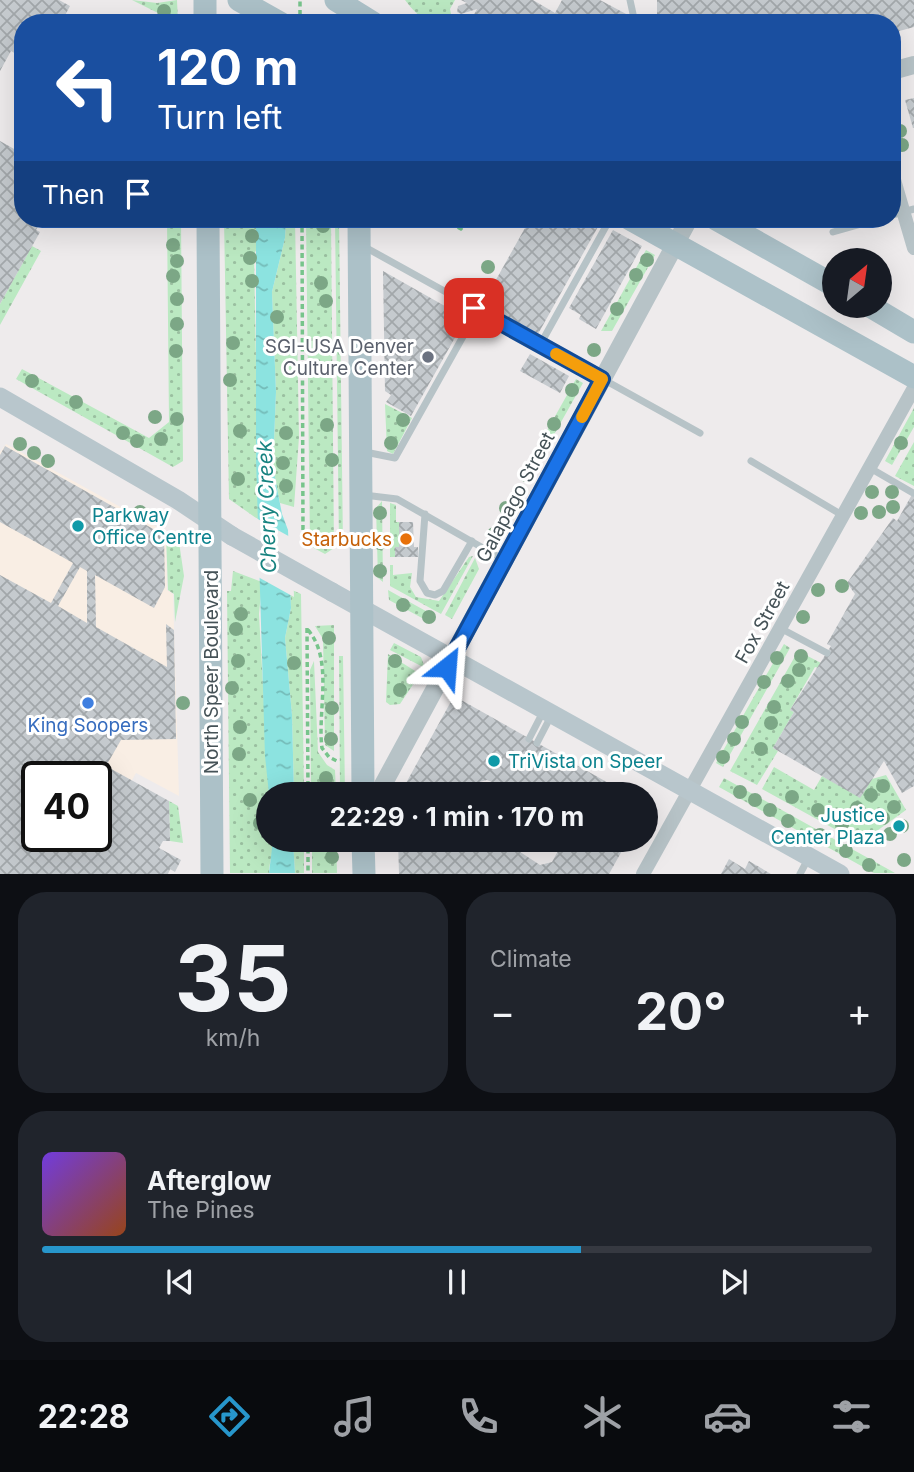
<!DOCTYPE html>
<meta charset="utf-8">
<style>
:root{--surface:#171b24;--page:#20242c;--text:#f1f3f6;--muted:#9ea1a6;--line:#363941;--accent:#2796cb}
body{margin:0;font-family:Inter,sans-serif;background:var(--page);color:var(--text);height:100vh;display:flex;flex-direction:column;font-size:26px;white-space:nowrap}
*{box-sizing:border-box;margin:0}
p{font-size:23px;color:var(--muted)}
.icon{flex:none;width:38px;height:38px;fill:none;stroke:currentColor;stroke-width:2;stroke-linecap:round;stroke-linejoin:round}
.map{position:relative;height:874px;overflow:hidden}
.sheet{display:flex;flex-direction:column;gap:18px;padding:18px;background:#0d0f14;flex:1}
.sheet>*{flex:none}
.hud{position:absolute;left:14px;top:14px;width:887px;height:214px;border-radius:28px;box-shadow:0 7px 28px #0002;background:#1a4fa0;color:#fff;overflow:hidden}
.needle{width:46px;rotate:29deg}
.tools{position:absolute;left:822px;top:248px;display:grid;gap:14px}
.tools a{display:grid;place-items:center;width:70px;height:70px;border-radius:50%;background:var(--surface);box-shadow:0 7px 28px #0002;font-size:35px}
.speed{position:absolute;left:21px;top:761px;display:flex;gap:14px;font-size:35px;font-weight:700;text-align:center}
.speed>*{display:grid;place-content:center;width:91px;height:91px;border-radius:50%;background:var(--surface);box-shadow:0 7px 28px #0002;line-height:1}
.speed .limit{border:4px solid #111;border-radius:10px;background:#fff;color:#111}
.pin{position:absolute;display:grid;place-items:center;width:60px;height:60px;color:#fff;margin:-30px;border-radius:14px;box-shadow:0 4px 10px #0006}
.me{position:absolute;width:77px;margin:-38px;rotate:28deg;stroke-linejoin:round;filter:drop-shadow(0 0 5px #0008)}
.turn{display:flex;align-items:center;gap:24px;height:147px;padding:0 28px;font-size:32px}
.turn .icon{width:91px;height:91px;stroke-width:2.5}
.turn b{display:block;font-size:49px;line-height:60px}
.then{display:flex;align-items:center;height:66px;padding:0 28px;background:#0003;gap:14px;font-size:26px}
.big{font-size:52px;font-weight:700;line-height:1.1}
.sheet .card{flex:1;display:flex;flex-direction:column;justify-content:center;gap:10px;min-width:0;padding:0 24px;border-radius:28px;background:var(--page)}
.sheet .dial{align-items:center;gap:0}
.dial b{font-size:91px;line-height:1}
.song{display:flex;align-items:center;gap:21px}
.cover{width:84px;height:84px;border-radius:10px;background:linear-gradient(135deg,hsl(260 70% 55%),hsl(20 70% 35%))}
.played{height:7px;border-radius:4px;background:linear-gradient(90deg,var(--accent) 65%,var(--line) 65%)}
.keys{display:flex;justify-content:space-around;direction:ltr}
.heat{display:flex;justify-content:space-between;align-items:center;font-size:38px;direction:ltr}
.sheet .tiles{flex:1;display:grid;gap:18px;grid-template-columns:1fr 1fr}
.card:last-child{grid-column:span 2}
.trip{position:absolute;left:256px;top:782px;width:402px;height:70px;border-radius:35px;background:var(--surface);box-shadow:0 7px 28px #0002;font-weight:700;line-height:70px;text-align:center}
.menu{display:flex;height:112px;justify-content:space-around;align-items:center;background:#090b0e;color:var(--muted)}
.menu .icon{width:49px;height:49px}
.menu .on{color:var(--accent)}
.menu b{font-size:32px;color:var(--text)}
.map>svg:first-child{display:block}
.commercial{fill:#f9eee4;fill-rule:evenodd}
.grass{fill:url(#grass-dots)}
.water{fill:url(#water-ripples)}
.pier{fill:#eeebec}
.building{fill:url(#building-cross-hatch);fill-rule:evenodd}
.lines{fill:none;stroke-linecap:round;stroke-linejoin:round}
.path{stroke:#77c48b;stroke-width:3.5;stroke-dasharray:5 3.5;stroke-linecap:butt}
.service{stroke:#b7c3c7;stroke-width:7}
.minor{stroke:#b7c3c7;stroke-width:14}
.tertiary{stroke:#b7c3c7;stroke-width:18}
.secondary{stroke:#b8c6cc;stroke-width:19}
.primary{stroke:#acc1c8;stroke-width:23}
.secondary-bridge{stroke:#b8c6cc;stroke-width:19}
.tree{fill:#7ca786}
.route-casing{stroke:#114b97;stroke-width:18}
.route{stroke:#1a73e8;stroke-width:12}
.slow{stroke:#f59e0b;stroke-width:12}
.worship-dot{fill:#6b7280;stroke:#fff;stroke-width:2.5}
.culture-dot{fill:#0f9aa8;stroke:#fff;stroke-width:2.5}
.food-dot{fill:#e8710a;stroke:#fff;stroke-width:2.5}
.shop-dot{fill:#3f7fe0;stroke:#fff;stroke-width:2.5}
.labels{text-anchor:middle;stroke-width:6;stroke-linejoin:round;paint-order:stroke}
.worship-label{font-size:19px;fill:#5b616d;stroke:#fff;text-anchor:end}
.street-label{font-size:19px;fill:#455257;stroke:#fff}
.culture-label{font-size:19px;fill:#0d838f;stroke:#fff;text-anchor:start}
.food-label{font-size:19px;fill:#c56008;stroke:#fff;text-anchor:end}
.shop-label{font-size:19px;fill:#366cbe;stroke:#fff}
.water-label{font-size:21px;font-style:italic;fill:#178380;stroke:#fff}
</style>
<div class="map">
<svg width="914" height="874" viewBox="0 0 914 874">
<defs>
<pattern id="grass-dots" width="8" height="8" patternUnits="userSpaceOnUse" patternTransform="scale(1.75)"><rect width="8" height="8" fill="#bbe9c2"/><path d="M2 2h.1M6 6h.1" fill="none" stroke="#9abfa0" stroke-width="1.8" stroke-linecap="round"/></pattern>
<pattern id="water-ripples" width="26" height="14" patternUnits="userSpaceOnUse" patternTransform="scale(1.75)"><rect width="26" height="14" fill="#8ce3e0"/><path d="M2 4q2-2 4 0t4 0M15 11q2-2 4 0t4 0" fill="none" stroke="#74bbb8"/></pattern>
<pattern id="building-cross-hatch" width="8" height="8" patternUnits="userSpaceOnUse" patternTransform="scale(1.75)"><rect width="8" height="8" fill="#c5cace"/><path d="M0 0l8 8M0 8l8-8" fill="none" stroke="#a2a7aa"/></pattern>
</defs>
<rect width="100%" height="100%" fill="#eeebec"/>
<!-- commercial -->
<path class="commercial" d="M6,444L166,532L167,590L173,594L179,796L136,773L80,873L0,874V452ZM37,777H96V836H37Z"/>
<!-- grass -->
<path class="grass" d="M132,0L157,3L177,0L178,23Z
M405,0H455L450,9L453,23C428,23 420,20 405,0Z
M167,219H181L183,461L173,467L16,379L22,369L149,438L169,422Z
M224,219H256L259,243L254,255L259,520L229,499Z
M286,219H295L299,437L294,507L280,503L273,467L276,392L272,292L285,238Z
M306,219H331L334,548L325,554L310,546Z
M335,219H339L343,546L339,545Z
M32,246L41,251L0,325V304Z
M646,250L655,255L612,331H601Z
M576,379L583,383L547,447L540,443Z
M385,404L412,418L393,454L387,451Z
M914,408V427L892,465L885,461Z
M914,442V486L895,476Z
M510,498L513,508L497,537L486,541Z
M382,501L383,582L378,578L376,508Z
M390,503L396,505V522H399V547H395V557H390Z
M166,535L179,542L184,576L175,622L174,594L168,590Z
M473,556L441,614L390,586V565H393V575L412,573L410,587L416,597L439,601L469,557Z
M475,558L479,569L452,619L445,615Z
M233,571L262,582L259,614L269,794L268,840H273C274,851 269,862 269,873H230L227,591H231Z
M290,589L301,594L304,794H294L292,715L285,638L291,608Z
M388,590L433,615L431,623L389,600Z
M334,625V751L325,745L323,639L315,626Z
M394,643L421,657L425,668L390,650Z
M784,644L790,648L723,767L716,763Z
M798,651L821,663L818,668L815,667L790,710L794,712L773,748L778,751L757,785L730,771Z
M388,654L420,674L400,704L390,705L386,702Z
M339,656H343L345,794H340Z
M314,661L318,752L327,765L335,770L336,794H311L310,670Z
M774,767L814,790L822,776L860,797L872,779L886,775L906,810L860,843L762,789Z
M724,778L895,873H874L719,787Z
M169,801L178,806L183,843L170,841Z
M293,840H304V873H295Z
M312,840H336L337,873H312Z"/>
<!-- water -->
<path class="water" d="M256,219H286L285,238L272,292L276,392L273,467L282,514L288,530L291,608L285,638L292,715L294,794H269L265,756L256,458Z
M273,840H293L295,873H269Z"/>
<!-- pier -->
<path class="pier" d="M256,518L292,538L294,597L258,577Z"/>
<!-- building -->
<path class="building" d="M0,0H59L70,6L61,23H23V58L11,51L0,71Z
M461,0H533L555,13L562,0H600L628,15L624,23H476L471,20L477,9L461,14L457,12L458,6L467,3Z
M657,0H914V27L892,33V23H657Z
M914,98V128H913L905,100Z
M0,141L23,154V219H42L36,230L40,232L0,304Z
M530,219H588L599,225L538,334L483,303Z
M613,230L642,246L596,329L579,319L581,315L569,308Z
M383,271L466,318L411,416L386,402L391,395L385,391Z
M530,354L569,376L560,393L520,371Z
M5,446L164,535L165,587L154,608L95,575L96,627L167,667L166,624L174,630L176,739L121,740L106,766L169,801L170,841H163L159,848L181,860L175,872L170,869L168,874H0V575L51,603L73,563L0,522V455ZM80,567L87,571V623L58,606ZM37,777H96V836H37Z
M914,491V786L902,793L884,761L860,798L773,748L794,712L790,710L831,646L827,644L855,594L847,583L893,518L897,521Z
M399,522H413L414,547H418V557H395V547H399Z
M454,696L628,794H507L492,786L494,783L487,780L476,783L470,794H400Z
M398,840H502L540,865L552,862L564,840H628L609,874H399Z
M729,859L745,869L749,861L771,874H721Z"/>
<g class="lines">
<!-- path -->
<path class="path" d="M300,15V0
M302,219L303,537
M443,219L461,229L466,219
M307,628L308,794
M308,630C334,660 317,712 322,748L329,757L337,761
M308,840V874"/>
<!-- service -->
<path class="service" d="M630,0L635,23
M892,215L914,209
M833,232L879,219
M363,246L700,433
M540,345L610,219
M365,452L395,458L465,333
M751,461L842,515
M870,468L913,493
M364,495L397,499L504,560
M425,514L420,581L427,593L435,595L443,591L472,541
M780,628L827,653
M529,739L544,710
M537,743L551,716
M800,874L809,857"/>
<!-- minor -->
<path class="minor" d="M892,173L914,248
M643,874L914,388"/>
<!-- tertiary -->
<path class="tertiary" d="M892,71L914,65
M378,794L689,219"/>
<!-- secondary -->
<path class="secondary" d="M0,397L178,500L232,536
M332,592L840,874"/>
<!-- primary -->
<path class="primary" d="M239,0L280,23
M336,0L373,23
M205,23V0
M208,219L212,874
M359,219L363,794
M630,219L914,377
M716,219L835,286
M870,306L914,332
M363,840L364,874"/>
<!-- secondary-bridge -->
<path class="secondary-bridge" d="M232,536L332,592"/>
</g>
<!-- trees -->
<g class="tree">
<circle cx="164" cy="11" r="7"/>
<circle cx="900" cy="131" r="7"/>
<circle cx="902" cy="145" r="7"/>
<circle cx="323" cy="226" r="7"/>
<circle cx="252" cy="236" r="7"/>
<circle cx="173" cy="245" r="7"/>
<circle cx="250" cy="258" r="7"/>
<circle cx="647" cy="260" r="7"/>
<circle cx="177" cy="261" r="7"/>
<circle cx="488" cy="267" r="7"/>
<circle cx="636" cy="275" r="7"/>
<circle cx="173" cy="276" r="7"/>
<circle cx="252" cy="281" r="7"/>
<circle cx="321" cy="283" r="7"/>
<circle cx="177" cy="299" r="7"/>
<circle cx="326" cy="301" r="7"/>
<circle cx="617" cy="309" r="7"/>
<circle cx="277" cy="317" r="7"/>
<circle cx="177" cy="324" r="7"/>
<circle cx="233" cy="343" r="7"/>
<circle cx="594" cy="350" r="7"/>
<circle cx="176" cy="351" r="7"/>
<circle cx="230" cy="380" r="7"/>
<circle cx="32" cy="381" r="7"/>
<circle cx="572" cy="390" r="7"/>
<circle cx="76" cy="402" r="7"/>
<circle cx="155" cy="417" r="7"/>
<circle cx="177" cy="419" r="7"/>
<circle cx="403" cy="420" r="7"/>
<circle cx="554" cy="424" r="7"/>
<circle cx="327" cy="425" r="7"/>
<circle cx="240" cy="431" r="7"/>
<circle cx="123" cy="433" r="7"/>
<circle cx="286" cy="433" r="7"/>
<circle cx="161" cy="439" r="7"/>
<circle cx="137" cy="441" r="7"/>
<circle cx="391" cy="443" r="7"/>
<circle cx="901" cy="443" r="7"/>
<circle cx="20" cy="444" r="7"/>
<circle cx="34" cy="453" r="7"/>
<circle cx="332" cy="460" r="7"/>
<circle cx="48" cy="461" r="7"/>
<circle cx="283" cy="463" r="7"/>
<circle cx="526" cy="475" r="7"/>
<circle cx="238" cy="479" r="7"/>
<circle cx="286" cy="486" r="7"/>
<circle cx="872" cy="492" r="7"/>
<circle cx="892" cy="492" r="7"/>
<circle cx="893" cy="507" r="7"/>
<circle cx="506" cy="508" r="7"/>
<circle cx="140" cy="512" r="7"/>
<circle cx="879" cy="512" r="7"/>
<circle cx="380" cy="513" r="7"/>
<circle cx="861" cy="513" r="7"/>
<circle cx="494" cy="534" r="7"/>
<circle cx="380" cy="543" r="7"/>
<circle cx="380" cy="571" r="7"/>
<circle cx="842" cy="586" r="7"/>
<circle cx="818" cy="590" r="7"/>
<circle cx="403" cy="605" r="7"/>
<circle cx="241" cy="614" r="7"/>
<circle cx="429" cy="617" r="7"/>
<circle cx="803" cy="617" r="7"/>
<circle cx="236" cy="629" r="7"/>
<circle cx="329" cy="638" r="7"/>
<circle cx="801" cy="656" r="7"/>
<circle cx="777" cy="658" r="7"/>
<circle cx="238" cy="661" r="7"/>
<circle cx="395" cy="661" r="7"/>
<circle cx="294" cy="663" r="7"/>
<circle cx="799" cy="670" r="7"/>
<circle cx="788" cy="681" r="7"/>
<circle cx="764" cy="682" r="7"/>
<circle cx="232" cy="688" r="7"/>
<circle cx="400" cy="690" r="7"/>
<circle cx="183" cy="703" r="7"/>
<circle cx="774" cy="707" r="7"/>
<circle cx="332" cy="708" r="7"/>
<circle cx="742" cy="722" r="7"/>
<circle cx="771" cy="723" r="7"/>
<circle cx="240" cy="727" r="7"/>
<circle cx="331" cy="739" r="7"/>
<circle cx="734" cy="739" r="7"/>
<circle cx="761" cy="749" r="7"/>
<circle cx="239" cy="754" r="7"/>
<circle cx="723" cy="757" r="7"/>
<circle cx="326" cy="778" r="7"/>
<circle cx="883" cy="786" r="7"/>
<circle cx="740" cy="792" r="7"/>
<circle cx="871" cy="795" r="7"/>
<circle cx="792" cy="797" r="7"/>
<circle cx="250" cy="800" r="7"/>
<circle cx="755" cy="800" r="7"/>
<circle cx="894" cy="807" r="7"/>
<circle cx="857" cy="808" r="7"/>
<circle cx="770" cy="810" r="7"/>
<circle cx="818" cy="810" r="7"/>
<circle cx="883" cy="818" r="7"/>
<circle cx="788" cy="821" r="7"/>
<circle cx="260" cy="823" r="7"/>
<circle cx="842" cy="825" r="7"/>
<circle cx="902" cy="826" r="7"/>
<circle cx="890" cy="834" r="7"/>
<circle cx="820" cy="835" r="7"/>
<circle cx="846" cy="851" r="7"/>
<circle cx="332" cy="857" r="7"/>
<circle cx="904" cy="860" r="7"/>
<circle cx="869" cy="865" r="7"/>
</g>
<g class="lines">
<defs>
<path id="route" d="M447,667L602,379L474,308"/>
</defs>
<!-- route casing -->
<use href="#route" class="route-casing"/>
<!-- route -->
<use href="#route" class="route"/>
<!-- slow -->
<path class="slow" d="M556,354L602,379L582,417"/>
</g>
<!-- markers -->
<circle class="worship-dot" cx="428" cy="357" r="7"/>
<g class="culture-dot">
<circle cx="78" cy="526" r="7"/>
<circle cx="494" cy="761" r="7"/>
<circle cx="899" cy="826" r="7"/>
</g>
<circle class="food-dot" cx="406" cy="539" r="7"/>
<circle class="shop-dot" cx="88" cy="703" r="7"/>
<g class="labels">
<!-- worship labels -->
<g class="worship-label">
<text x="414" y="353">SGI-USA Denver<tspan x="414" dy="22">Culture Center</tspan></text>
</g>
<!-- street labels -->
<g class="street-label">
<text transform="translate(515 497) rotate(-62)" y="7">Galapago Street</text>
<text transform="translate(762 622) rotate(-61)" y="7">Fox Street</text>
<text transform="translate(211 672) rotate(-90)" y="7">North Speer Boulevard</text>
</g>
<!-- culture labels -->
<g class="culture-label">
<text x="92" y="522">Parkway<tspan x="92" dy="22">Office Centre</tspan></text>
<text x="508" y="768">TriVista on Speer</text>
<text x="885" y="822" text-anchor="end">Justice<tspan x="885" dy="22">Center Plaza</tspan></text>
</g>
<!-- food labels -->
<g class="food-label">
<text x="392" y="546">Starbucks</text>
</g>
<!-- shop labels -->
<g class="shop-label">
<text x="88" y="732">King Soopers</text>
</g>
<!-- water labels -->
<g class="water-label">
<text transform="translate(267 507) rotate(-92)" y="7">Cherry Creek</text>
</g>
</g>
</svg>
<div class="tools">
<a><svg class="needle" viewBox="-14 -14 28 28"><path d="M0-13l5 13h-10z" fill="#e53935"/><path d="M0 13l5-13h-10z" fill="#9ea1a6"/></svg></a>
</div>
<div class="speed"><div class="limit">40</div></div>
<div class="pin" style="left:474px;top:308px;background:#d93025"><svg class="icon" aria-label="arrive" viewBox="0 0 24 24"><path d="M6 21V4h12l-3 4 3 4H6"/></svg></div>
<svg class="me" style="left:447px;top:667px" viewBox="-20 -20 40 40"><path d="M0-17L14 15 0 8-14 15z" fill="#1a73e8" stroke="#fff" stroke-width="4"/></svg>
<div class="trip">22:29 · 1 min · 170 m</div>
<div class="hud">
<div class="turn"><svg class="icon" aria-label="left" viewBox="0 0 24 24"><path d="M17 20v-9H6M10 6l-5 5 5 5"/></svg><div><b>120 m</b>Turn left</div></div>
<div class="then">Then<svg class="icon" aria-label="arrive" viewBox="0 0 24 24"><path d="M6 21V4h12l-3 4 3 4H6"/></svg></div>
</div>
</div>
<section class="sheet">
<div class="tiles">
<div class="card dial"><b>35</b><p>km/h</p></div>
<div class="card"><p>Climate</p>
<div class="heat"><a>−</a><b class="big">20°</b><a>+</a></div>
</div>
<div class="card">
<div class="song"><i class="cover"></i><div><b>Afterglow</b><p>The Pines</p></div></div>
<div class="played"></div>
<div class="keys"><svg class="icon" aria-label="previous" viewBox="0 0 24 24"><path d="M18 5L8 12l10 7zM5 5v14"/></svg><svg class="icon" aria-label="pause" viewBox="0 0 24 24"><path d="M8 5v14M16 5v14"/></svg><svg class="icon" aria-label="next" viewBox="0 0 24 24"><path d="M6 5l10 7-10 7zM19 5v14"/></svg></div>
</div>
</div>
</section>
<nav class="menu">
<b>22:28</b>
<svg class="icon on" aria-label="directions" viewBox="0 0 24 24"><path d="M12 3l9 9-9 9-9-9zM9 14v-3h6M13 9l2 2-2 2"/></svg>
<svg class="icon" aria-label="music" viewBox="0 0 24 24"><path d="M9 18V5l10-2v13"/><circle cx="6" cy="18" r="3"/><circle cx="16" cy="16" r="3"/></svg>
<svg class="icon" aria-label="phone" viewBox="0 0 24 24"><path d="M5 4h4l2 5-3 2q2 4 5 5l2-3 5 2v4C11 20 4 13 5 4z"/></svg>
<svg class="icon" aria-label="climate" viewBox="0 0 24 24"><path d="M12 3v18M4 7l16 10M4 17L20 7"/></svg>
<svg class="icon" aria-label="car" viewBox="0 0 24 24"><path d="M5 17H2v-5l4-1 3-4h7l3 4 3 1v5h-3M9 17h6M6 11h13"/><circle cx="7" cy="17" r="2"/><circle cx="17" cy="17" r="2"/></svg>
<svg class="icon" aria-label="filters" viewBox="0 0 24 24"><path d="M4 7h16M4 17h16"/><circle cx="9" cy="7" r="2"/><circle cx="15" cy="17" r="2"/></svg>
</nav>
